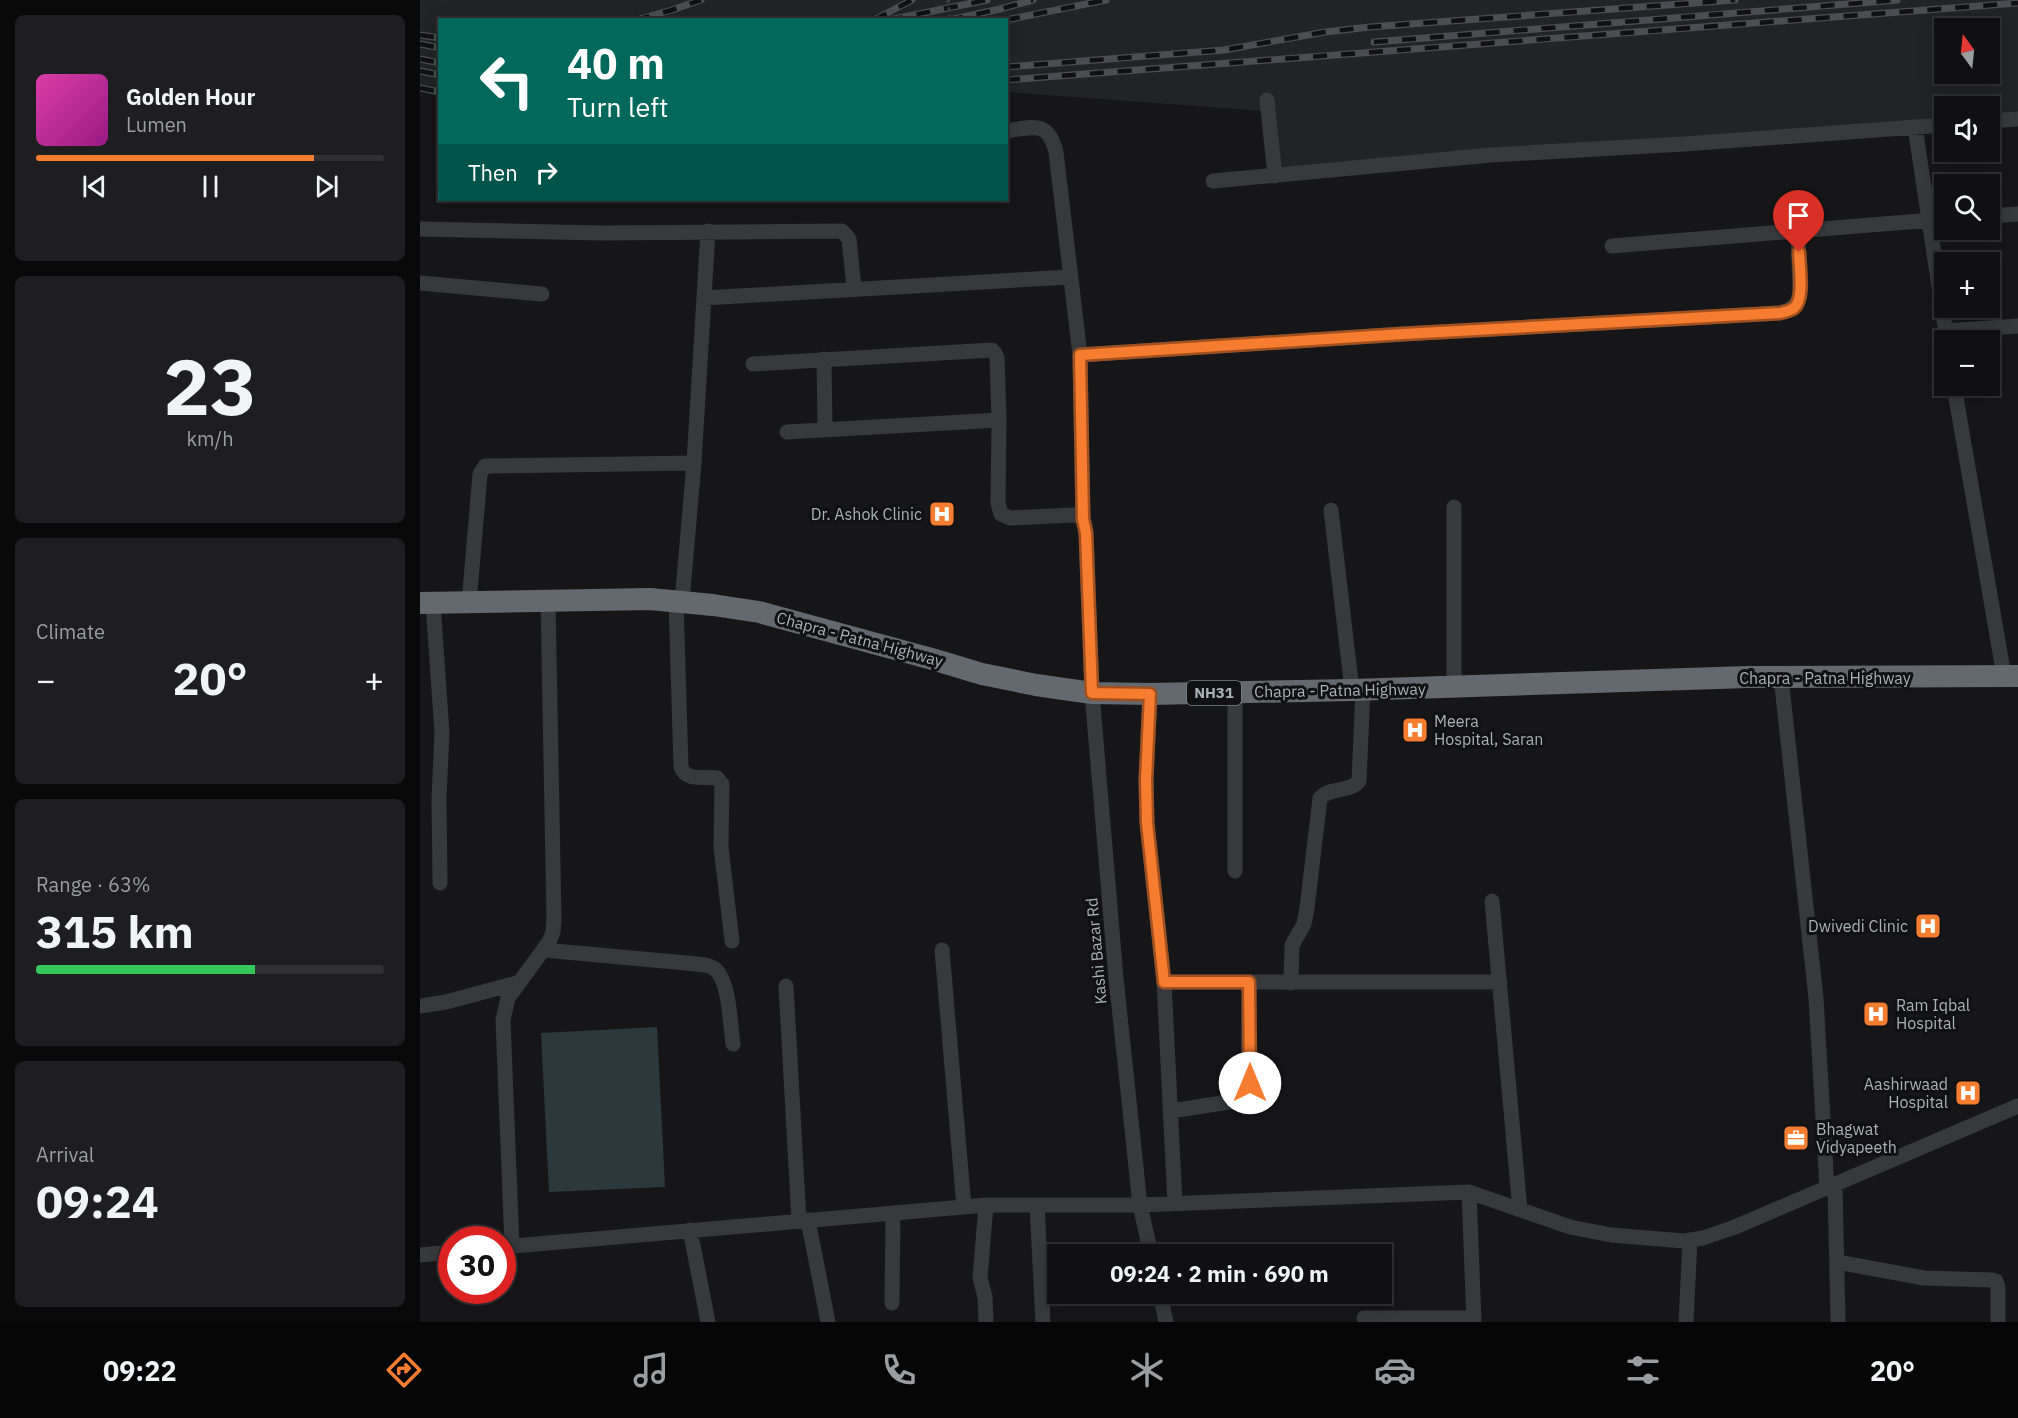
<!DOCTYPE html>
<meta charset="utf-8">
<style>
:root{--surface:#101012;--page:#1e1e20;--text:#f1f3f6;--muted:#9c9d9f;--line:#303032;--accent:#f67c30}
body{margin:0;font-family:"IBM Plex Sans",sans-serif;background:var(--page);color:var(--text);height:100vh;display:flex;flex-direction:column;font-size:22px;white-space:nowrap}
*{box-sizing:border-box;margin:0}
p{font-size:20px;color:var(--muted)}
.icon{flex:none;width:33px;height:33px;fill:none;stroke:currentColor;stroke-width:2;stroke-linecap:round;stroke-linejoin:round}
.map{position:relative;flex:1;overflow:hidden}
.side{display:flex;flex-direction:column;gap:15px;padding:15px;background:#09090a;width:420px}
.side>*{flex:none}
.hud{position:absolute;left:18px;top:18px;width:570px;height:183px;border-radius:0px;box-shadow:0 3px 15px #0003,0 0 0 2px var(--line);background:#00695c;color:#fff;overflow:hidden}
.needle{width:39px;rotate:345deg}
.controls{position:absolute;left:1514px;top:18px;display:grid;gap:12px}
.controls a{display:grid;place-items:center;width:66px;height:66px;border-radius:0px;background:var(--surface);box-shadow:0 3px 15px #0003,0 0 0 2px var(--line);font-size:30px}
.speed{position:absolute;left:18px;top:1226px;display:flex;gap:12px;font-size:30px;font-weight:700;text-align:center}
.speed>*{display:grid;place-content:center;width:78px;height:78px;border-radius:50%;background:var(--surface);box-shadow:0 3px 15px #0003,0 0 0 2px var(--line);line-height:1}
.speed .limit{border:9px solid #d22;background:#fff;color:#111}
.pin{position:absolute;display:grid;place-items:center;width:51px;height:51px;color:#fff;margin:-62px -26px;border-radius:50% 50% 50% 0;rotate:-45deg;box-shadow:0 0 6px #0007}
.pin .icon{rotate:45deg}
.me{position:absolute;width:66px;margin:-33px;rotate:0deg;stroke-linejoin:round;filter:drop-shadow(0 0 4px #0008)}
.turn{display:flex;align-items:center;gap:21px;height:126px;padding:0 30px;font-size:27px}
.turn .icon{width:78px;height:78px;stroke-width:2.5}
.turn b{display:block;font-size:42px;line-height:51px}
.then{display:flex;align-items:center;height:57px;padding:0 30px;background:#0003;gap:12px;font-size:22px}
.big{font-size:45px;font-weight:800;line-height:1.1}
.side .card{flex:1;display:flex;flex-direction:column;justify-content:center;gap:9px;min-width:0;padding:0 21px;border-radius:9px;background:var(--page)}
.side .dial{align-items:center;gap:0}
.dial b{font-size:78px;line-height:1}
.song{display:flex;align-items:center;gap:18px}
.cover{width:72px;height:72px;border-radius:9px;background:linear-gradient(135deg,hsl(320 70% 55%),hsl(310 70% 35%))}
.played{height:6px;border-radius:3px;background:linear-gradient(90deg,var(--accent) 80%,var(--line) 80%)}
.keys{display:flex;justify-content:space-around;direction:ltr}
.heat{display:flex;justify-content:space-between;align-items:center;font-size:33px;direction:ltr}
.charge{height:9px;border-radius:4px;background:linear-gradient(90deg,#34c759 63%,var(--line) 0)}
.trip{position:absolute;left:627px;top:1244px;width:345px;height:60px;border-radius:0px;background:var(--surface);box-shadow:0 3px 15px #0003,0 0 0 2px var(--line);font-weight:800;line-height:60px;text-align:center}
.tabs{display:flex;height:96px;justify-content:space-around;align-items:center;background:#060607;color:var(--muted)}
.tabs .icon{width:42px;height:42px}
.tabs .selected{color:var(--accent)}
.tabs b{font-size:27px;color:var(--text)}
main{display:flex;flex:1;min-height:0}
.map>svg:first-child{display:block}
.built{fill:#222325;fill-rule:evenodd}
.water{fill:#2b393c}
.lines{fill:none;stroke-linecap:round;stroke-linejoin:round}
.minor{stroke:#37393d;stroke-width:15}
.highway{stroke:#63696e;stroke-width:22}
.rail-casing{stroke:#4a4e52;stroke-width:7}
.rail{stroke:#111113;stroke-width:4.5;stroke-dasharray:14;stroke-linecap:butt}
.path-bridge{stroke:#3d4144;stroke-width:3;stroke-dasharray:3 4.5;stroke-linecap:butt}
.route-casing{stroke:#a0511f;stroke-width:15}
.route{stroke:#f67c30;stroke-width:10}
.labels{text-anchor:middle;stroke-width:6;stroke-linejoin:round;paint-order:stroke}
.shield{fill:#111113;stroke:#7a8186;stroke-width:1.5}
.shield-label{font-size:15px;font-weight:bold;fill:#a7b1b8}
.poi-label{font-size:16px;fill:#a7b1b8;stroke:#111113;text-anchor:end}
.street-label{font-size:16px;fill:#a7b1b8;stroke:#111113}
</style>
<main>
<section class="side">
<div class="card">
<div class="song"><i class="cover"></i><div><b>Golden Hour</b><p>Lumen</p></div></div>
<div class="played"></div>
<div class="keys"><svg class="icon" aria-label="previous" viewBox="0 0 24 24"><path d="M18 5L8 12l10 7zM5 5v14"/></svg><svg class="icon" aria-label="pause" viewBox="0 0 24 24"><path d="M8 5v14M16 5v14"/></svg><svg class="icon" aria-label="next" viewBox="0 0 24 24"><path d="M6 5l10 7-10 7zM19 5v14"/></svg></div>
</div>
<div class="card dial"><b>23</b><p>km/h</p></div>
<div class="card"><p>Climate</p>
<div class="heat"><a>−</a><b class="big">20°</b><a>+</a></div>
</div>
<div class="card"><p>Range · 63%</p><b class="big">315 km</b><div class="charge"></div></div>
<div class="card"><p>Arrival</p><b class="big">09:24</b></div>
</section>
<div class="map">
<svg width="1598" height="1322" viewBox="0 0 1598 1322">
<rect width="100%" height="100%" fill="#161618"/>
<!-- built -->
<path class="built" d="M0,0H1598V124L1569,126V106H1524V129L853,176L844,111L587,92L586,20H20L19,89L0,86ZM1524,28H1569V74H1524Z"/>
<!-- water -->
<path class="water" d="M237,1027L245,1187L129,1192L121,1033Z"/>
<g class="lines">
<!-- minor -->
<path class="minor" d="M847,100L855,176
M1569,121L1598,119
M1495,127L1527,340
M586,131C614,127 628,120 636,152L660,355L663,519
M793,181L1071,155L1264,144L1524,125
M1569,216L1598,214
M0,229L182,233L422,231L429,239L434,288
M1192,246L1524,219
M0,283L122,294
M284,298L650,277
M1525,331L1598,326
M660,355L983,334L1360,313C1373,309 1378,305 1380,292L1378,232
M404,359L405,430
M333,364L572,350L575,353L577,358L579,420L578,503L581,514L590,518L654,515C665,516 665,524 666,533L672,693L696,978L720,1205L731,1254
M1534,386L1584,676
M367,432L579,420
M911,510L932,690
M256,601L261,767C266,782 284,776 297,778L302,784L301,847L312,941
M262,602L274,463L288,231
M13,603L22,733L19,798L20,883
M49,603L60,474L65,466L274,463
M1361,677L1396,998L1407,1188
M1034,687V507
M815,692V871
M730,694L726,780L727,823L744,982L755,1204
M1072,901L1100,1210
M124,950L277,964C283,965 290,965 295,969C310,982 310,1025 313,1044
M522,950L544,1207
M744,982H1080
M871,983L872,945L884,924L887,908L900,798C911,786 930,793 939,781L943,690
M366,986L379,1221
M0,1006L26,1002L97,983
M751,1111L815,1101L822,1099L828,1094L829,983
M1415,1184L1418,1322
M1049,1192L1054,1322
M566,1205L560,1278L565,1297L566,1322
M617,1205L623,1322
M388,1220L408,1322
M270,1230L288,1322
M92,1246L83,1020L88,998L129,942L133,932L134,919L128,601
M82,1247L566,1205H720L1049,1192L1150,1227L1191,1235L1264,1241L1283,1238L1315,1227L1598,1106
M0,1255L32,1252
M1417,1262L1504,1278L1573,1280L1576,1281L1578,1288V1322
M740,1293L746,1322
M472,1303L473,1213
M944,1318H1053
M1266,1322L1270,1240"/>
<!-- highway -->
<path class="highway" d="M0,603L230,599L293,605L339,612L512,659L562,674L616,685L672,693L730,694L932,690L1328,677L1598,676"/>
<defs>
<path id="rail" d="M216,20L252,10L281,0
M454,20L492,0
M469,20L567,0
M529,20L580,9L613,0
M586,20L686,0
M0,35L20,38
M954,42L1477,0
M0,44L20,48
M0,59L20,63
M586,67L804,50L905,32L950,27L1315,0
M0,71L20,75
M586,80L1598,3
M0,88L20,92"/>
</defs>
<!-- rail casing -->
<use href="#rail" class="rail-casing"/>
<!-- rail -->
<use href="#rail" class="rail"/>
<!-- path-bridge -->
<path class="path-bridge" d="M528,0L530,20"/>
</g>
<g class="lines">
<defs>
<path id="route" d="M830,1083L829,982H744L727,823L726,780L730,694L672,693L666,533L663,519L660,355L983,334L1360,313C1365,312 1370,311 1374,308C1385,299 1379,265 1379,252"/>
</defs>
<!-- route casing -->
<use href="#route" class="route-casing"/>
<!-- route -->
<use href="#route" class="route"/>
</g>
<!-- icons -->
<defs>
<symbol id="hospital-square" viewBox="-11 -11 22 22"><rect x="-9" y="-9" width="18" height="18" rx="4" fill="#f67c30" stroke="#111113"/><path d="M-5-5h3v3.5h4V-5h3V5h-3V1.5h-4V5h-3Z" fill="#fff"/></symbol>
<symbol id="office-square" viewBox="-11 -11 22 22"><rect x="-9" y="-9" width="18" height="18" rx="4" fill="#f67c30" stroke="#111113"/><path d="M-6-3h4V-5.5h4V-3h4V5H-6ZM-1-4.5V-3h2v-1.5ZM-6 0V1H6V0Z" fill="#fff"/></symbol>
</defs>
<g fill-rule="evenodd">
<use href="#hospital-square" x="507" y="499" width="30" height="30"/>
<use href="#hospital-square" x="980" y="715" width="30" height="30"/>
<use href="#hospital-square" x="1493" y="911" width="30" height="30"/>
<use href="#hospital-square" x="1441" y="999" width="30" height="30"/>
<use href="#hospital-square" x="1533" y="1078" width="30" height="30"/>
<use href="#office-square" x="1361" y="1123" width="30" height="30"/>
</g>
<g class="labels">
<!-- shield labels -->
<rect class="shield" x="767" y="681" width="54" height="24" rx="4.5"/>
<g class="shield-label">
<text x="794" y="698">NH31</text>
</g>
<!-- poi labels -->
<g class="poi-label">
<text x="502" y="520">Dr. Ashok Clinic</text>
<text x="1014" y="727" text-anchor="start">Meera<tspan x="1014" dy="18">Hospital, Saran</tspan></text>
<text x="1488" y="932">Dwivedi Clinic</text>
<text x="1476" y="1011" text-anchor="start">Ram Iqbal<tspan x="1476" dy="18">Hospital</tspan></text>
<text x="1528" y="1090">Aashirwaad<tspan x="1528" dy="18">Hospital</tspan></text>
<text x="1396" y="1135" text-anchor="start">Bhagwat<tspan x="1396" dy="18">Vidyapeeth</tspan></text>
</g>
<!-- street labels -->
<g class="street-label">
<text transform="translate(440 639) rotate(15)" y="6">Chapra - Patna Highway</text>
<text x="1405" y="684">Chapra - Patna Highway</text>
<text transform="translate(920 690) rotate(-1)" y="6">Chapra - Patna Highway</text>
<text transform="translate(676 951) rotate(-95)" y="6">Kashi Bazar Rd</text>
</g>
</g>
</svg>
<div class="controls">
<a><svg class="needle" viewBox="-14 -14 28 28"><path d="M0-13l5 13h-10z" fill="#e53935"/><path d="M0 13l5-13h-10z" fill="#9c9d9f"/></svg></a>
<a><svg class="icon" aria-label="sound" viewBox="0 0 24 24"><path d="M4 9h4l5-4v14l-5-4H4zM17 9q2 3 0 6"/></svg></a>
<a><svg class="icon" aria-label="search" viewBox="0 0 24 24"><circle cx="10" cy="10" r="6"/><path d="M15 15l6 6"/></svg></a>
<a>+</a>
<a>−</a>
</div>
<div class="speed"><div class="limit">30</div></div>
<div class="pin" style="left:1379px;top:252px;background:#d93025"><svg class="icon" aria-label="arrive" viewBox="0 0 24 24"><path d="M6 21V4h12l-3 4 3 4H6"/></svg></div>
<svg class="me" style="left:830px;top:1083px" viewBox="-20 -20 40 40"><circle r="19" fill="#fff"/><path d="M0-13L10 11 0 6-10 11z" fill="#f67c30"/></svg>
<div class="trip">09:24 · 2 min · 690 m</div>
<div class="hud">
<div class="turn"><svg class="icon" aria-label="left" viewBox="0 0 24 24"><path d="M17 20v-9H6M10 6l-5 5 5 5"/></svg><div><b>40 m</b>Turn left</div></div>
<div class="then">Then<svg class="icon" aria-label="right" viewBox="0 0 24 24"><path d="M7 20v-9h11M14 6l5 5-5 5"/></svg></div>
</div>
</div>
</main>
<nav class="tabs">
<b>09:22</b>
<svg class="icon selected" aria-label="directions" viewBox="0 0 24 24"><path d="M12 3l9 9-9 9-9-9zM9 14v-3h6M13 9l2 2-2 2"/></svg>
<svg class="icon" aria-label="music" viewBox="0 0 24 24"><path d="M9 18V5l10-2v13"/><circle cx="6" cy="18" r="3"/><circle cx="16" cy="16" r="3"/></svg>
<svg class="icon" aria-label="phone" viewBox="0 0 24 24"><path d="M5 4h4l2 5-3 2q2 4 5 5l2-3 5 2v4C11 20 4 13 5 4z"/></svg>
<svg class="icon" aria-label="climate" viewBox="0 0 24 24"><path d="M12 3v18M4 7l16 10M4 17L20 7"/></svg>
<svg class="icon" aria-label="car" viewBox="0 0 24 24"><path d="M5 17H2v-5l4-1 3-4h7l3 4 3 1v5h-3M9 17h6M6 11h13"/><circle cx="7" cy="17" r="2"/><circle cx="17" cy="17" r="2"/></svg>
<svg class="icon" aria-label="filters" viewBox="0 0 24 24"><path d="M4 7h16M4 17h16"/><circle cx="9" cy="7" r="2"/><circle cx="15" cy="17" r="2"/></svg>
<b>20°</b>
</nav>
